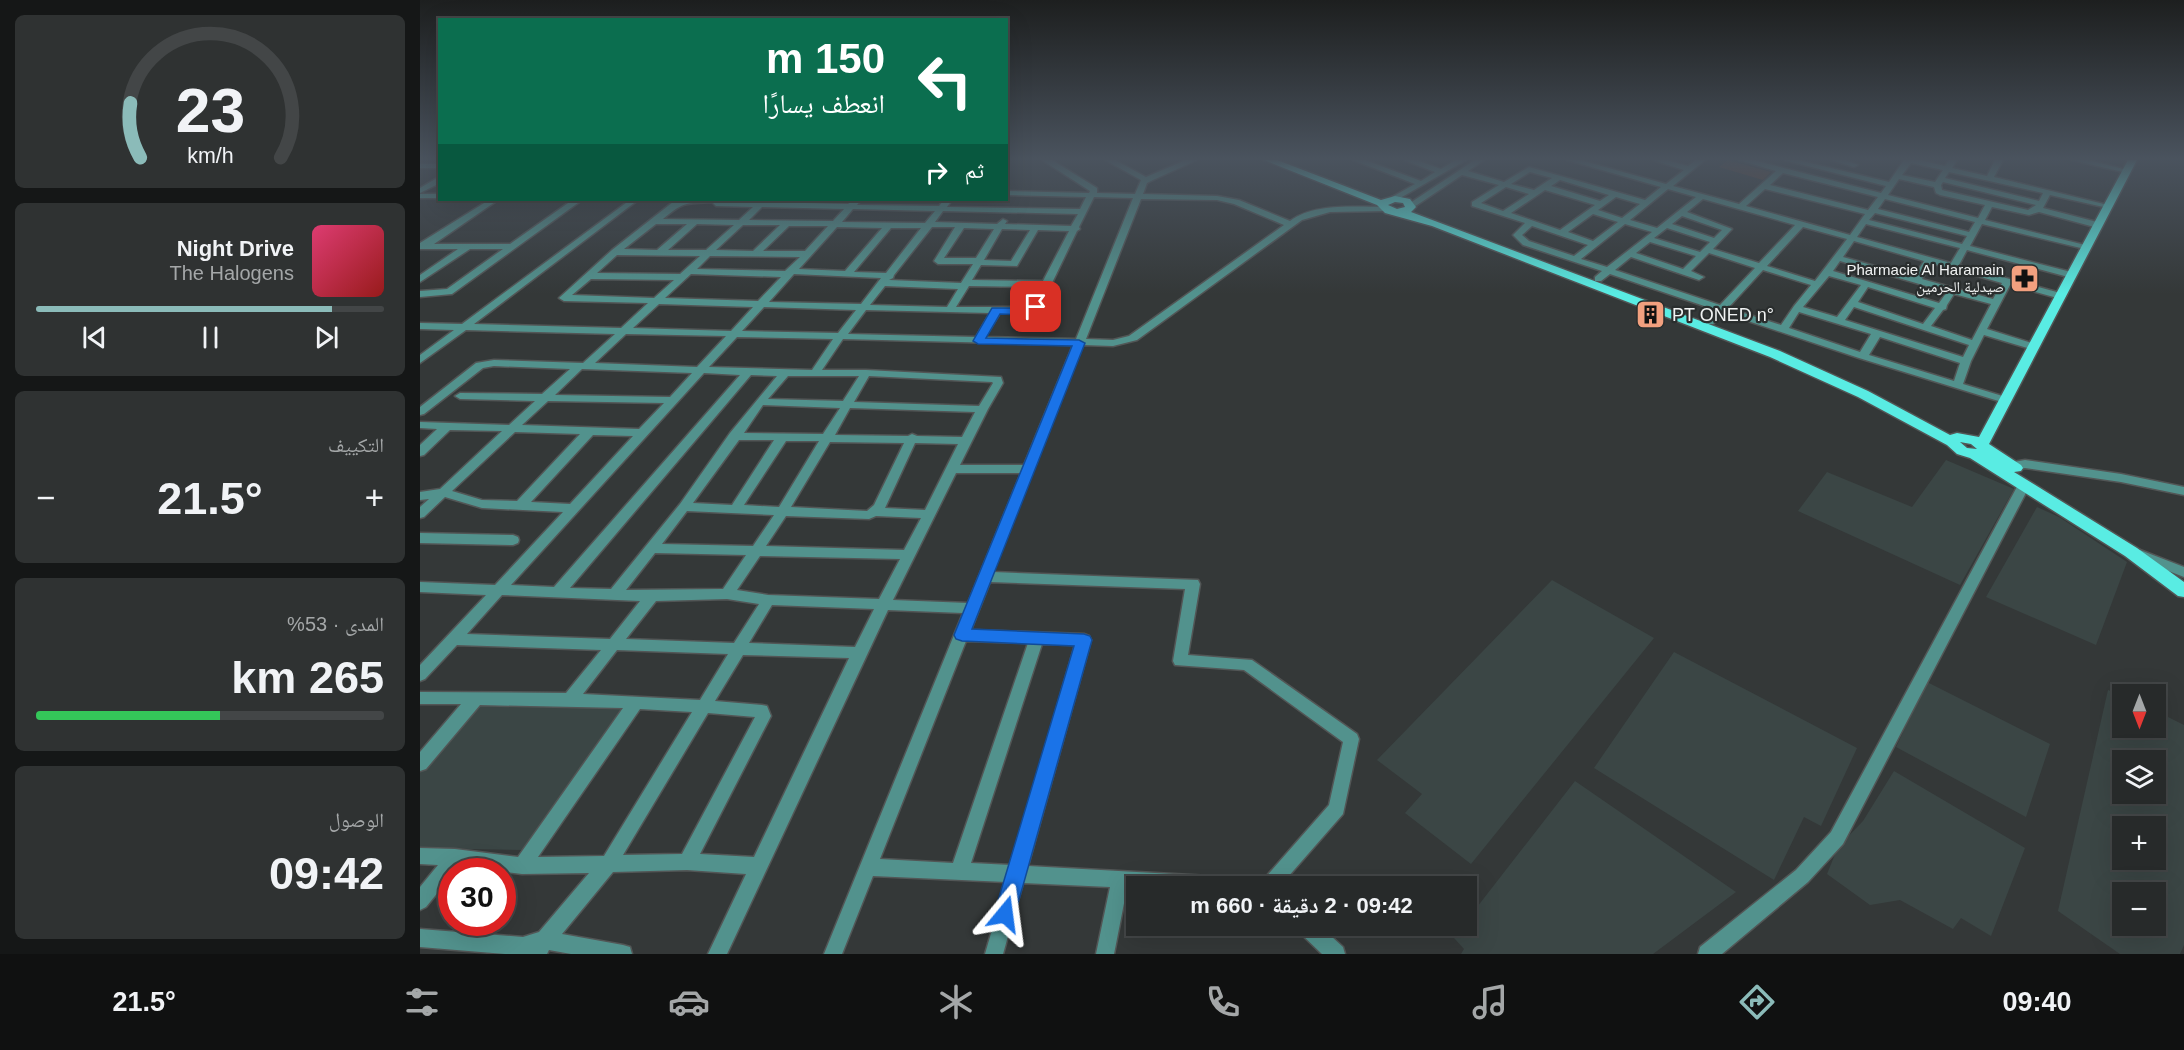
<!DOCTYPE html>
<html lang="ar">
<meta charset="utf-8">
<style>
:root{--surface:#272a2a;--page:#2f3232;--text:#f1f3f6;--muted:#a4a7a8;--line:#434647;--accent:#8bbbb9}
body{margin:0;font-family:Arial,"Noto Naskh Arabic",sans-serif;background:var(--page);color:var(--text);direction:rtl;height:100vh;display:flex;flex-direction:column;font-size:22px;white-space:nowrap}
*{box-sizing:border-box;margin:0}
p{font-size:20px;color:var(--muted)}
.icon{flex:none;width:33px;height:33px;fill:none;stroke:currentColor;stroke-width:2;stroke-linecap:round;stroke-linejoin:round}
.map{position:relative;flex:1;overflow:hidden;direction:ltr}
.sheet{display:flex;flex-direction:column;gap:15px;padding:15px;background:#151717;width:420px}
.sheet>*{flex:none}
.banner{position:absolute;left:18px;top:18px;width:570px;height:183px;border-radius:0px;box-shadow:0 6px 24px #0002,0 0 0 2px var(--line);direction:rtl;background:#0b6e4f;color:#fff;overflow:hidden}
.needle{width:39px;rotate:180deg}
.controls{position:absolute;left:1692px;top:684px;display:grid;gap:12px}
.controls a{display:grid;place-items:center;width:54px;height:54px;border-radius:0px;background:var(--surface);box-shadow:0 6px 24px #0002,0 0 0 2px var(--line);font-size:30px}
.speed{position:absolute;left:18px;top:858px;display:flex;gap:12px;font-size:30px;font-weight:700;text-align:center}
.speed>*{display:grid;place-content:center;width:78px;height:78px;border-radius:50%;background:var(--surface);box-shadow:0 6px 24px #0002,0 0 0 2px var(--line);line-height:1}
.speed .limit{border:9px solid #d22;background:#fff;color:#111}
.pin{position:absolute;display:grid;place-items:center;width:51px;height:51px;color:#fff;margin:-26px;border-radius:12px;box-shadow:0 3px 9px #0006}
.me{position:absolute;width:66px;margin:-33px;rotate:16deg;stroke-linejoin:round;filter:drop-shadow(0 0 4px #0008)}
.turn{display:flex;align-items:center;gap:21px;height:126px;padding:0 24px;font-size:27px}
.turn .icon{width:78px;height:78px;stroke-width:2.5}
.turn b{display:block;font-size:42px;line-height:51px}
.then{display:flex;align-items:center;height:57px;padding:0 24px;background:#0003;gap:12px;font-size:22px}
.big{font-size:45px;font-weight:700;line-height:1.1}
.sheet .tile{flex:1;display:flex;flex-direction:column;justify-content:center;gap:9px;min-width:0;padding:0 21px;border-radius:9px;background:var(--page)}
.sheet .dial{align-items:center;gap:0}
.dial svg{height:156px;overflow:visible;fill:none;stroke:var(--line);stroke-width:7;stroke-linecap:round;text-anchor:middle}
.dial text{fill:var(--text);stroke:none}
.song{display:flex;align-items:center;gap:18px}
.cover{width:72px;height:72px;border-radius:9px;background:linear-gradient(135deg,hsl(340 70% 55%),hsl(0 70% 35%))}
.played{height:6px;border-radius:3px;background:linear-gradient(90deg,var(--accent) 85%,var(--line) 85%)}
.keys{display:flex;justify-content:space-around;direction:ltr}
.heat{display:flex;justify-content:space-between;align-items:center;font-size:33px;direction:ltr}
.charge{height:9px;border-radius:4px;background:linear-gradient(90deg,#34c759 53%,var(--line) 0)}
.trip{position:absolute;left:706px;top:876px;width:351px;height:60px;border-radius:0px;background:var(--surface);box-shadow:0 6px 24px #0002,0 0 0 2px var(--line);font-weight:700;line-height:60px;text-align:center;direction:rtl}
.tab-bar{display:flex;height:96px;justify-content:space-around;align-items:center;background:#101111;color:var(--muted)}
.tab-bar .icon{width:42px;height:42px}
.tab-bar .selected{color:var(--accent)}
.tab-bar b{font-size:27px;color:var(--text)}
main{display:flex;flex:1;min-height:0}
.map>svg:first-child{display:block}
.built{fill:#3b4645;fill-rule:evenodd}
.green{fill:#634032}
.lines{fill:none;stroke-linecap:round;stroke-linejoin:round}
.minor-casing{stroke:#525656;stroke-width:3}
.major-casing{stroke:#525656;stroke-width:3}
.minor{fill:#52928d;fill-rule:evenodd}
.major{fill:#59ece3;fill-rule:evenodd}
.route{fill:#1a73e8;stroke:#114b97;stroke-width:1.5}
.labels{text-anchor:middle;stroke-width:4.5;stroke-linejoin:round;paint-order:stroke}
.far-poi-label{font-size:15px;fill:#f1f3f3;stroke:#2a2e2e;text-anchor:end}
.poi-label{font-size:18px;fill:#f1f3f3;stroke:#2a2e2e;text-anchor:start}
</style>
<main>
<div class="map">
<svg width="1764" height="954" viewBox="0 0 1764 954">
<rect width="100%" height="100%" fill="#343838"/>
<!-- built -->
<path class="built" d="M1526,460L1594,489L1540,585L1378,511L1407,472L1492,507Z
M1617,507L1639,517L1707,562L1676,645L1566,597Z
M1132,580L1234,638L1051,864L985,813L1002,794L957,760Z
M1254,652L1437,748L1401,826L1384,817L1354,880L1174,768Z
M1507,682L1630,744L1606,817L1476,747Z
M1688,690L1702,696V728H1736V711L1764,725V945L1760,954H1700L1638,911ZM1736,760V794H1702V760ZM1736,826V860H1702V826ZM1736,892V926H1702V892Z
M56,703L204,706L104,850L0,848V770Z
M1474,771L1605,848L1571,936L1541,918L1533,929L1480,900L1450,905L1407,874L1418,847L1443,821Z
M1155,781L1316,892L1233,954H1041L1044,949L1034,938L1043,926H1047V920Z"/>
<!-- green -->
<path class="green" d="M1308,160L1351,172L1343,180L1299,167Z"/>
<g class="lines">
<defs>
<path id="minor" d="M622,160H632L677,188V193L715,194L721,180L685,160H695L726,177L766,160H777L733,180L727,183L723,194L797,196L819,200L870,221C894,203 936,207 965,207L969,209L965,211L910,212L882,220L717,340L693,346L663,345L573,572L778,580L780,584L768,655L832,660L937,734L939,739L923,814L860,886H717V889L707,888L694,954H676L690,887L603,883L583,954H565L586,882L453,876L422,954H404L543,613L468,610L307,954H288L326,874L267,870L193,872L142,934L203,945L210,947L212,954H151L129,950L127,954H85L0,947V929L103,937L119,932L169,873L102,874L39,866L34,872H32V875L6,907L0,910V887L18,865L0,864V848L35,849L98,857L203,708L60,705L6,769L0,771V752L41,704H0V692L146,693L181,650L37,645L5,679L0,681V665L66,595L0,592V582L75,585L143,512L62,508L25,497L4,517L0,518V507L9,499L0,500V492L20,489L82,431L30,430L4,455L0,456V445L17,429L0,428V422L89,425L115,401L40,399L35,396L40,393L122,394L150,369L74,366L63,368L4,414L0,415V407L56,363L74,360L163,363L195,334L46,330L0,363V355L34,330L0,329V323L42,324L210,200H218L54,324L201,328L228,303L144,301L139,298L192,250L253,202L262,200L428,204L433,200H441L437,205L519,206L524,200H532L527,207L660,209L666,197L586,195V191L669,193L670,191ZM674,197L713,198L656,339L565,337L580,313L616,312L633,284L632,283L657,231L660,229L659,227ZM721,199L797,200L814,204L864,225L709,336L693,340L666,339ZM292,202L296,206L333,207L319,220L243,219C263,202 266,203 292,202ZM342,207L424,209L413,221L329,220ZM433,209L515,211L505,223L422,222ZM523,211L658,214L651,226L585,224L587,221L583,219L577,224L515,222ZM236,224H267L237,250L204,249ZM277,224L314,225L286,250H248ZM323,225H360L333,251L296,250ZM369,226H408L385,251H343ZM417,227L462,228L425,271L379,269ZM512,227H535L514,261L518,264H553L541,283L469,280L473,278L474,275ZM471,228H501L466,273L434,272ZM544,228L574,229L556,258H524ZM582,229L610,230L591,261L564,260ZM618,230L649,231L623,281L552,280L561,265L597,266ZM197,255L280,256L260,274L177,273ZM290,256L380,257L365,271L277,269ZM271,274L361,277L338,301L245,298ZM374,274L461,278L441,304L349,302ZM171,279L254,280L234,298L152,295ZM465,286L538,289L527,307L450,305ZM549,286L620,287L610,307H536ZM239,304L333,307L311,331L213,328ZM344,307L436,310L418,333L322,331ZM446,310L570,313L556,337L428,334ZM206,334L306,336L277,367L175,363ZM317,337L413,339L392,370L289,367ZM423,339L653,345L604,465H540L568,409L583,383L581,377L446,370H402ZM162,369L272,373L250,397L135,395ZM284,373L320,375L134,587L91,585ZM331,375L357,376L310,433L260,504L191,589L150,588ZM368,376H439L423,401L348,399ZM449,376L572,382L573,383L559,406L434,402ZM128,401L244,403L219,429L102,425ZM343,405L420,408L403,434L324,433ZM430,408L555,412L542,437L497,436L492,434L488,436L415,435ZM95,432L160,434L97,501L62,500L32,491ZM173,435L213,436L150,504L111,502ZM319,440H354L312,505L273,503ZM366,441H399L359,507L324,505ZM410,442L484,443L454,505L447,511L371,507ZM495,443L538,444L505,510L465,508ZM536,473H601L548,603L473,600ZM267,511L354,515L333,546L242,544ZM366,516L449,519L456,516L501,518L484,550L346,546ZM235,553L326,555L303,589L206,590ZM340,556L480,559L459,599L348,595L317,590ZM570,582L765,589L753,661L755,665L824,670L923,742L909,805L844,879L608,866L671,640L669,636L664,634L551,630ZM82,595L220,601L190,639L47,634ZM307,599L339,604L314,643L206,639L236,601ZM352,605L454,609L435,647L329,643ZM546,641L608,643L533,863L460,859ZM622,644L655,645L591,865L551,863ZM197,650L308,654L280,700L163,694ZM323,655L429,658L334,857L280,854L351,716L347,706L342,705L295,701ZM220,709L272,712L184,856L118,857ZM288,713L335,717L262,854L203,855Z
M933,160H945L1001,181L1015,172L984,160H996L1021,169L1036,160H1046L975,201L971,199L972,197L995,184Z
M1055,160H1064L1048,171L1084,182L1109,167L1225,200L1241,187L1147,160H1160L1246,184L1264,170L1233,160H1246L1268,166L1276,160H1285L1253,186L1319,204L1356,171L1319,160H1333L1461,193L1466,186L1364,160H1378L1469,182L1484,160H1499L1525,166L1529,160H1537L1532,168L1567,176L1575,160H1583L1574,177L1692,206L1688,208L1630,195L1623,208L1681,223L1682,225L1678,228L1619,212L1609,215L1572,207L1565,220L1669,246V250L1562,224L1550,246L1655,273V277L1652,278L1547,250L1539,265L1644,294L1646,296L1641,299L1590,285L1567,329L1618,345L1619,347L1614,350L1564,335L1551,361L1543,384L1589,398L1590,400L1589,402L1585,403L1439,358L1304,313L1293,324H1287L1285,322L1296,310L1190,274L1181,281H1175V277L1182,271L1103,245L1093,235L1105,223L1052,206V202L1079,185L1042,175L994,207L987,205ZM1491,163L1523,170L1515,182L1482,175ZM1110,172L1132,178L1114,190L1091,184ZM1529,172L1623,193L1619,201L1525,178ZM1363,173L1458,197L1448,210L1350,185ZM1479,179L1514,187L1516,193L1520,195L1565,205L1558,218L1468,195ZM1140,180L1189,195L1180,201L1131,186ZM1523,182L1616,205L1608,210L1526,191L1522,190L1521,185ZM1086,187L1109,194L1083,211L1061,203ZM1248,189L1276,197L1237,228L1210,220ZM1345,189L1445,214L1430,235L1326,206ZM1125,190L1175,205L1140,230L1091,213ZM1196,197L1220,204L1202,218L1178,210ZM1283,199L1375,225L1339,263L1293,249L1312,229L1267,212ZM1465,199L1555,222L1549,232L1458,209ZM1455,213L1547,236L1542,244L1449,220ZM1173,214L1198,222L1173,241L1148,232ZM1262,216L1302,230L1294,238L1252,224ZM1205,224L1232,232L1187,267L1161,259ZM1446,224L1540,248L1531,263L1437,237ZM1112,226L1168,245L1154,256L1109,241L1102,235ZM1383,227L1427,239L1395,281L1347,266ZM1247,228L1290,242L1280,252L1234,238ZM1434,241L1504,261L1494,277L1423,257ZM1230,242L1276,256L1263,269L1216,253ZM1289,253L1335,268L1300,305L1195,270L1211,257L1279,280L1284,277L1271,271ZM1420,261L1527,292L1519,303L1413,271ZM1511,263L1582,283L1573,299L1502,279ZM1343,270L1391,285L1374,306L1361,325L1308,308ZM1409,276L1441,285L1417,317L1383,307ZM1448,287L1515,308L1503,324L1438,302ZM1534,294L1571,304L1552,340L1511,326L1523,310L1526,309L1527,305ZM1434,307L1549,345L1543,357L1425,320ZM1379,312L1451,334L1440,352L1369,328ZM1460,337L1540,363L1534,381L1449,355Z
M1411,160H1425L1438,165L1434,167Z
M1652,160H1668L1711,171L1707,173Z
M0,164H20V168H0Z
M17,178H20V183L0,193V188Z
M0,194H20V198H0Z
M69,200H78L14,244H90L151,201L150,200H162L32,294L0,297V291L27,289L83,249H50L0,282V275L38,249H0V243Z
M1605,460L1701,474L1764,487V495L1701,482L1605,468L1592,470L1586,466L1588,463Z
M1604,481L1610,485L1423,844L1388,882L1302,954H1278L1280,947L1376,870L1411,832L1598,485Z
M0,533L93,535L98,537L99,540L98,543L93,545L0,543Z
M1720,550L1764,567V577L1715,558L1713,555L1715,552Z
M878,926H900L923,947L925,954H902L880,933Z"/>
<path id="major" d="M844,160H857L961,200L975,196L990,199L996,207L991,212L1360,351L1448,391L1530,435L1537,433L1559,437L1708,160H1717L1569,444L1601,465L1603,468L1601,471L1594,472L1717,548L1764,582V597L1758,596L1705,556L1550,458L1537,454L1527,445L1438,397L1350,357L1012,226L965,213L957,205ZM975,202L983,203L985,207L977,209L968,205ZM1540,442L1551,444L1557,449L1547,448Z"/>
</defs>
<!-- minor casing -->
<use href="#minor" class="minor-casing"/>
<!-- major casing -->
<use href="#major" class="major-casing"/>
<!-- minor -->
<use href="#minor" class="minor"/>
<!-- major -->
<use href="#major" class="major"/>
</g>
<!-- sky -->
<linearGradient id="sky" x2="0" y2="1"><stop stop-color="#1d1f1f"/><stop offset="0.54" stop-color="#4a535e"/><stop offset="1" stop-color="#4a535e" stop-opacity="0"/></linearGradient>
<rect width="1764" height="294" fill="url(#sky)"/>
<!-- route -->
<path class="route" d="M616,303L622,307L607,315L580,314L566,338L659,340L665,343L552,629L664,634L670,636L672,640L595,914L592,922L585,925L577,922L574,914L654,646L542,641L536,639L534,635L652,346L558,344L553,341L572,308H605Z"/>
<!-- icons -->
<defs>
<symbol id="pharmacy-square" viewBox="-11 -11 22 22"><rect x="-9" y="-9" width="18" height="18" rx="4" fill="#f2a07f" stroke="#2a2e2e"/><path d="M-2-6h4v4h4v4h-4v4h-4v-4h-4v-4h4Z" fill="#111"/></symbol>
<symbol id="building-square" viewBox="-11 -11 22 22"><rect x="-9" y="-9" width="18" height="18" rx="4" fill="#f2a07f" stroke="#2a2e2e"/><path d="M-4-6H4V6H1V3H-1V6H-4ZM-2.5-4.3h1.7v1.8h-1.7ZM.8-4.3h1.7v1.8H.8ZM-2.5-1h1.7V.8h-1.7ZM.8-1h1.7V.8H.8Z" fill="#111"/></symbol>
</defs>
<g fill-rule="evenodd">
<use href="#pharmacy-square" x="1588" y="262" width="33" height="33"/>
<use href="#building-square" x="1214" y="298" width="33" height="33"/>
</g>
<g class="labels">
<!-- far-poi labels -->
<g class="far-poi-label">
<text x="1584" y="275">Pharmacie Al Haramain<tspan x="1584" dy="17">صيدلية الحرمين</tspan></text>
</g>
<!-- poi labels -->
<g class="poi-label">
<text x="1252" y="321">PT ONED n°</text>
</g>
</g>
</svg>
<div class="controls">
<a><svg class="needle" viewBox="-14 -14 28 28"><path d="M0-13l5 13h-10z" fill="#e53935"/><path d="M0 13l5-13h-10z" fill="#a4a7a8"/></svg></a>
<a><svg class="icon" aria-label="layers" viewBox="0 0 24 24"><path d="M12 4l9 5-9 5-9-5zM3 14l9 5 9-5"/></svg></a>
<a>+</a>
<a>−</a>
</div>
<div class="speed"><div class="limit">30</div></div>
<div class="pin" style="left:616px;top:307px;background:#d93025"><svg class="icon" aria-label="arrive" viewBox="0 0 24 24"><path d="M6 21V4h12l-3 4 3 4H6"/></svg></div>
<svg class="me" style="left:585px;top:914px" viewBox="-20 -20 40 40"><path d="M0-17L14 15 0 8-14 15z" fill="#1a73e8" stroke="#fff" stroke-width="4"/></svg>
<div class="trip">09:42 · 2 دقيقة · 660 m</div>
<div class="banner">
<div class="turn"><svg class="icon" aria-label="left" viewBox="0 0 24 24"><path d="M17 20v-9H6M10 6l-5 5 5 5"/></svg><div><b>150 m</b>انعطف يسارًا</div></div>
<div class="then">ثم<svg class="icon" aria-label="right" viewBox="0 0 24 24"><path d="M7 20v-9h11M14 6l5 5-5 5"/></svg></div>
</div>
</div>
<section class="sheet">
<div class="tile dial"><svg viewBox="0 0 100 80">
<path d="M14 69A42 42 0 1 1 86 69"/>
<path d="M14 69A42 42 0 0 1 9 41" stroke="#8bbbb9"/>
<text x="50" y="56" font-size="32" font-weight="700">23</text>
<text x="50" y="72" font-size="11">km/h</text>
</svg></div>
<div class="tile">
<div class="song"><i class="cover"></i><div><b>Night Drive</b><p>The Halogens</p></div></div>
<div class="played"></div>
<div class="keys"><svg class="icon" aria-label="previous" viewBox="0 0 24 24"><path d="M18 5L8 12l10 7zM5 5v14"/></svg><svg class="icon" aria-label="pause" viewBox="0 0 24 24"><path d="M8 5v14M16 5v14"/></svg><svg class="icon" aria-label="next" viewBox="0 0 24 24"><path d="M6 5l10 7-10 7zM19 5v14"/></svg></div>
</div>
<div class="tile"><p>التكييف</p>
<div class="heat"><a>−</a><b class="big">21.5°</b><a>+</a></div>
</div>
<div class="tile"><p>المدى · 53%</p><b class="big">265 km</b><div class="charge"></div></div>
<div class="tile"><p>الوصول</p><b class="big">09:42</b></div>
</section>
</main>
<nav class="tab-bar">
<b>09:40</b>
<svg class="icon selected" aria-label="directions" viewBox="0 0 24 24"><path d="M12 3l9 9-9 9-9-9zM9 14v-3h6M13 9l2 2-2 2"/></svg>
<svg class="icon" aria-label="music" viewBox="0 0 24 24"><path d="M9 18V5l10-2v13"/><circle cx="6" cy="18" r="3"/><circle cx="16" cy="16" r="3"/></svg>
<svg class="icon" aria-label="phone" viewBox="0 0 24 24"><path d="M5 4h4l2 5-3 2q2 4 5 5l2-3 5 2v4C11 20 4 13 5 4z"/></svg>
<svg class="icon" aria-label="climate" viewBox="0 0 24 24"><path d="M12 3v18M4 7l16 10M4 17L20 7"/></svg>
<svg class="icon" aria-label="car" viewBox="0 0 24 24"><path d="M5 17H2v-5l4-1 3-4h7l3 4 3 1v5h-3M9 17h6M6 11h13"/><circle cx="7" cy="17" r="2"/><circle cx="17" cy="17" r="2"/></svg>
<svg class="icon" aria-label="filters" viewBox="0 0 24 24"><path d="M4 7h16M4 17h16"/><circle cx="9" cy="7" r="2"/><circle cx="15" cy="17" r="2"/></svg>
<b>21.5°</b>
</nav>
